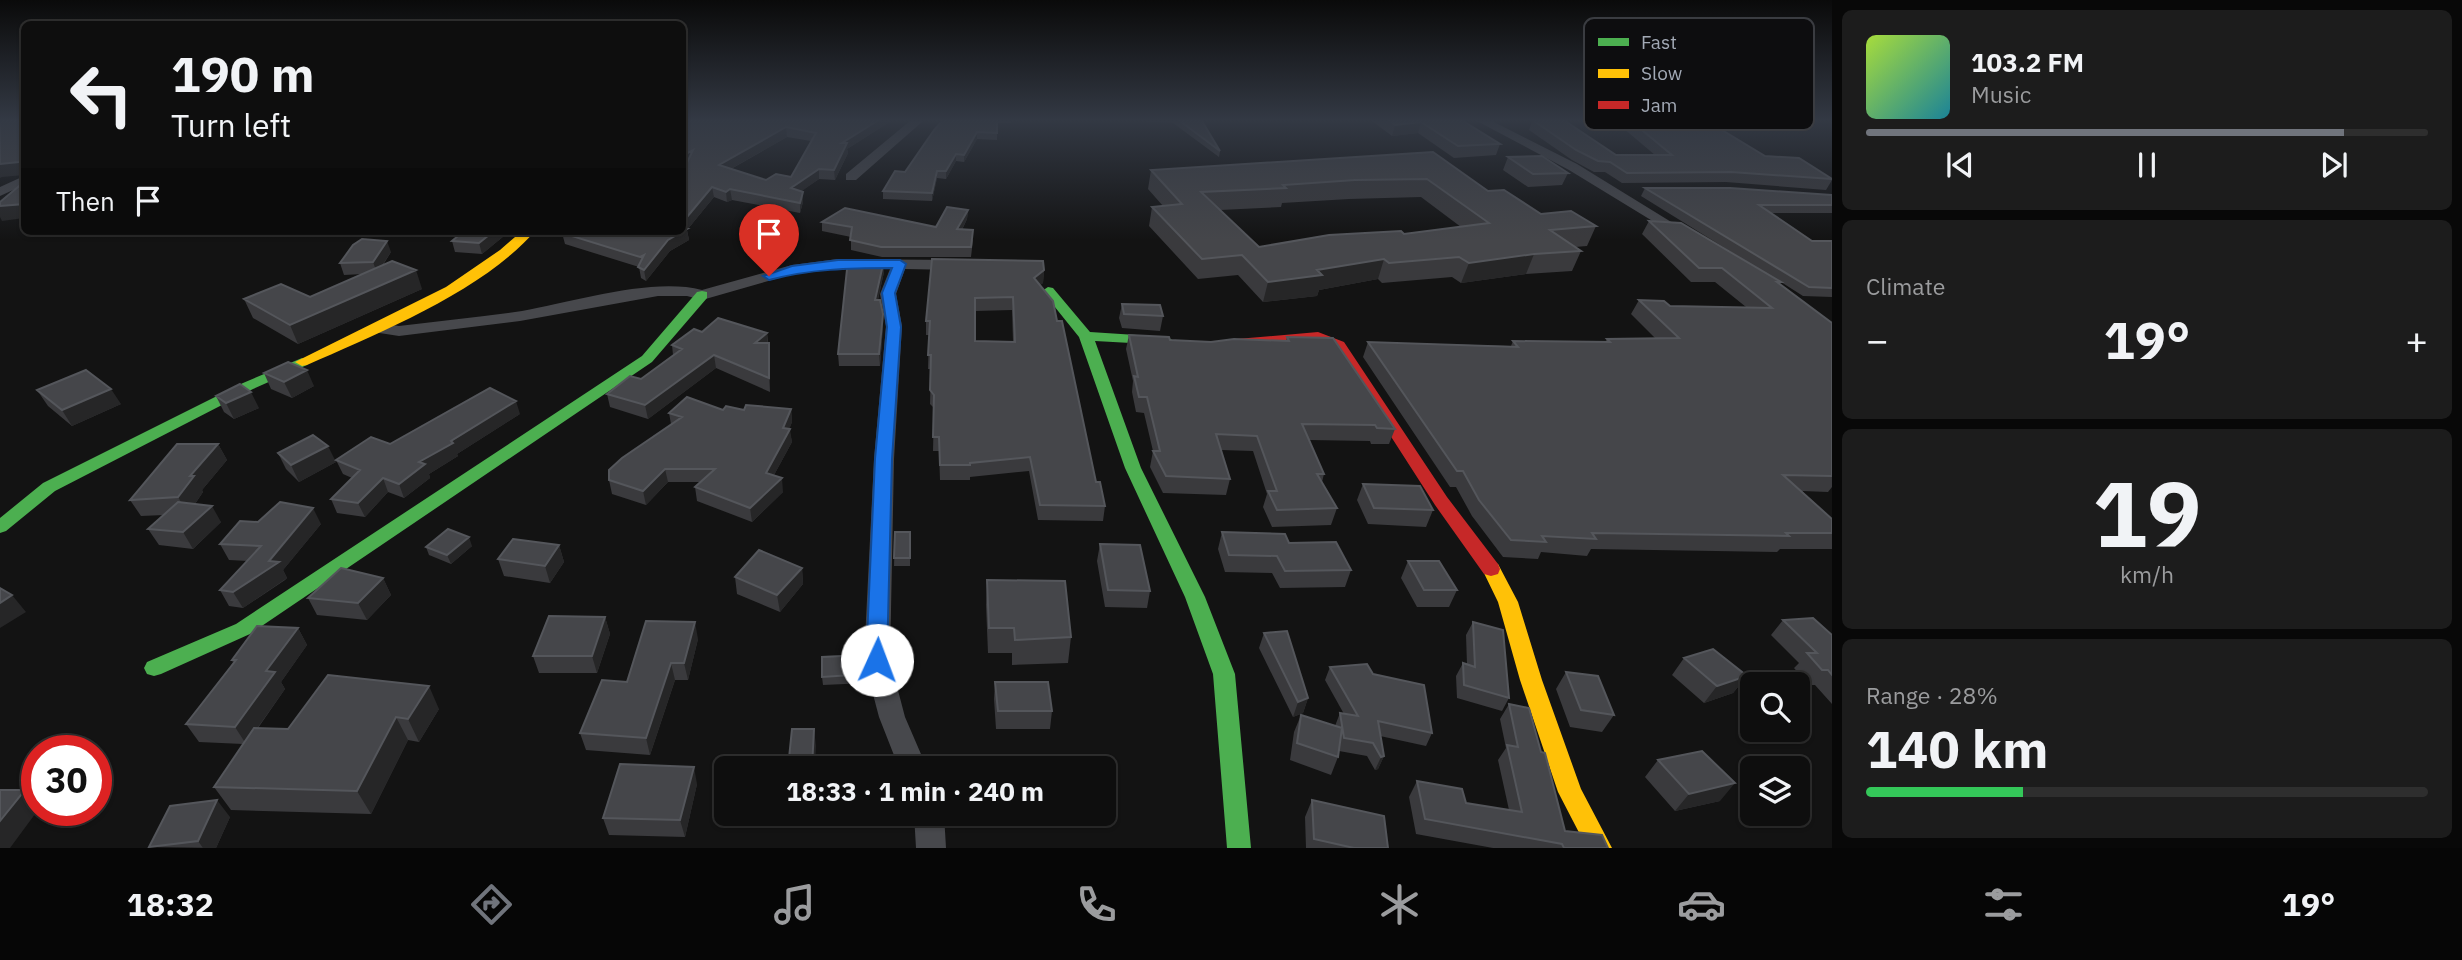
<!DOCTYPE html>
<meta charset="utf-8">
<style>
:root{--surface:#0e0e0e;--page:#1c1c1c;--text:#f1f3f6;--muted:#9b9c9e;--line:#2e2e2e;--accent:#70747c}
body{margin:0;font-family:"IBM Plex Sans",sans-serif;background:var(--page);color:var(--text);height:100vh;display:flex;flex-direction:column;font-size:26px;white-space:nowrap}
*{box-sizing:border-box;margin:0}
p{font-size:23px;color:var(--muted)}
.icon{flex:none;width:38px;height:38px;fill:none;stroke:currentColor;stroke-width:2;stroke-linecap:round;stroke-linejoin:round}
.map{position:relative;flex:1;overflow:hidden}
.side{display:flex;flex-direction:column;gap:10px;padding:10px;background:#080808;width:630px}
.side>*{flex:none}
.hud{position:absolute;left:21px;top:21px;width:665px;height:214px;border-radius:10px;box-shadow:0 2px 5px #0004,0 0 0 2px var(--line);background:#0e0e0e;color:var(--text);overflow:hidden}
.controls{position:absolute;left:1740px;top:672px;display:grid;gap:14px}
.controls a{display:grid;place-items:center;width:70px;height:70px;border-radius:10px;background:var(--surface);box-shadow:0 2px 5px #0004,0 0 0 2px var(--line);font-size:35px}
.speed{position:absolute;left:21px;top:735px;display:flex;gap:14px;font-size:35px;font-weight:700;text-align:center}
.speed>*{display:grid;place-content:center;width:91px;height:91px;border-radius:50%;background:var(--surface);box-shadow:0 2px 5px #0004,0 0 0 2px var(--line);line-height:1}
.speed .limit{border:10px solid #d22;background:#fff;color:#111}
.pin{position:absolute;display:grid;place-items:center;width:60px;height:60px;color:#fff;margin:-72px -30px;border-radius:50% 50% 50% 0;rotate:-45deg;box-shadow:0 0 7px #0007}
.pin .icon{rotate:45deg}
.me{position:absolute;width:77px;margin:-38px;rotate:2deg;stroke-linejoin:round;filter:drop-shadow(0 0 5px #0008)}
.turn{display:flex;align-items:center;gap:24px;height:147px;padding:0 35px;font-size:32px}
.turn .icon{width:91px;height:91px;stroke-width:2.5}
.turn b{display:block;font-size:49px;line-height:60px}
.then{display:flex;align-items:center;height:66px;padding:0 35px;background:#0003;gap:14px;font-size:26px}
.big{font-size:52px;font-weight:700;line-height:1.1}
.side .card{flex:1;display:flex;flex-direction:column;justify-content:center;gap:10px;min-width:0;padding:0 24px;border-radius:10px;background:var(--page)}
.side .dial{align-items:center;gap:0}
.dial b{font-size:91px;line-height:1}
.song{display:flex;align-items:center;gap:21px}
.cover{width:84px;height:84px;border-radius:10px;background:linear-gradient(135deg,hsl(80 70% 55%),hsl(190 70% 35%))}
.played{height:7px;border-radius:4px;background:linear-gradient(90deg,var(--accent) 85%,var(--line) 85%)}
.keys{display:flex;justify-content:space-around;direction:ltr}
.heat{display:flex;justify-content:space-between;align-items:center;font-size:38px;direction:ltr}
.charge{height:10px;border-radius:5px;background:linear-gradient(90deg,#34c759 28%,var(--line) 0)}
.trip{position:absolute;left:714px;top:756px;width:402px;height:70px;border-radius:10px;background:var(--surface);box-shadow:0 2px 5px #0004,0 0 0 2px var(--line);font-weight:700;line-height:70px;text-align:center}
.dock{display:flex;height:112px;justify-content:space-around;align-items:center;background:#060606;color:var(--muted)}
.dock .icon{width:49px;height:49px}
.dock .active{color:var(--accent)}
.dock b{font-size:32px;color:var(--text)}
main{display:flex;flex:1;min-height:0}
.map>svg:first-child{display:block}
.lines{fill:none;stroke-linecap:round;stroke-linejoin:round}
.street{fill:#47484c;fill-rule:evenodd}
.fast{fill:#4caf50;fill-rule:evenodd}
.slow{fill:#ffc107;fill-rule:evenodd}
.jam{fill:#c62828;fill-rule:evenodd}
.wall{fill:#3a3a3d;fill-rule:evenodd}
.shaded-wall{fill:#262627}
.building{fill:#45464a;stroke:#54565b;stroke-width:2;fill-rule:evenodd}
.route{fill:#1a73e8;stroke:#114b97;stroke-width:2}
.key{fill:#0d0d0f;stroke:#3a3c41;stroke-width:2}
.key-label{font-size:19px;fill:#a2a9b5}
</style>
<main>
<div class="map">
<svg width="1832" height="848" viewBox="0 0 1832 848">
<rect width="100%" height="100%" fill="#131313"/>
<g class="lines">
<!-- street -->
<path class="street" d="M910,121H923L856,180H846V174Z
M1477,121H1492L1577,164L1694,236L1692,239H1682L1569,170Z
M24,176V185L0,196V187Z
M838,259L956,260L964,265L956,270L905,269L896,294L902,326L894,459L890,660L905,717L927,768H899L879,717L864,660L874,459L886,326L880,294L890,269H838L793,274L702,300L687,296H658L520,321L399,336L373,332L371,328L379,323L399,326C440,321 481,317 522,311C573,302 652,277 702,290L792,265Z
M914,814H944L946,848H916Z"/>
<!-- fast -->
<path class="fast" d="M1048,287L1053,288L1090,332L1167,337L1174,341L1167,345L1095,341L1141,468L1205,597L1235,674L1251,848H1227L1213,674L1185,597L1125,468L1079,337L1042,291Z
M702,291L707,292V298L652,362L250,634L161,674L154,676L147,674L144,668L147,662L236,624L642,356L697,292Z
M302,358L309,362L307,365L253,389L55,491L6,531L0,533V518L43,483L243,383Z"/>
<!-- slow -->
<path class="slow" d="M522,231H535C483,291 379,333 307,365L302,366L295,362L446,287L500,250Z
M1491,562L1498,564L1518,602L1542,680L1581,789L1612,848H1587L1558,792L1520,680L1498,602L1482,569L1484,564Z"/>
<!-- jam -->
<path class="jam" d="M1318,332L1344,342L1447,497L1498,564L1500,569L1498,574L1491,576L1484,574L1435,505L1334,348L1316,340L1225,348L1218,344L1225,340Z"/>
</g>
<!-- wall -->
<path class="wall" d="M682,121H891L847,149L848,153L835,180L819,179L801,191L803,202L800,213L732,200L727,202L714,197L687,230L689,240L670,251L646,281L641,278L639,267L565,244L562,233L682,231L687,164L682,166ZM787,137L811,141L791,177L766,180L731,169Z
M942,121H1011V123H997V140L977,139L964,162L956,161L946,179L937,178L932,201L883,199V191L905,172Z
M1142,121H1202L1220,151L1219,157L1173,123Z
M1372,121H1463L1500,144L1496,155L1454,158L1418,133L1392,136Z
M1532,121H1565L1616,155H1655L1617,123V121H1707L1765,156L1832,179V180L1826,190L1726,182L1622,183L1605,172H1594L1572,160L1529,130Z
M1433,152L1488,191L1541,214L1596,226L1587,246L1575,247L1581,251L1572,271L1526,274L1461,283L1452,277L1382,283L1378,279L1319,290L1317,296L1263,302L1238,275L1198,279L1149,226L1152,207L1163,206L1148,189L1151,170ZM1421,197L1461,227L1404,234L1259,247L1220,210L1281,207L1282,203L1349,199Z
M1508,157L1568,173L1562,185L1528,187L1503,170Z
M1645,188L1832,195V213H1771L1812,241H1832V297L1803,296L1781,282L1780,284L1832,323V487L1828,492L1802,491L1832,519V549H1780L1777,552L1591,549L1587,556L1541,552L1538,559L1503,557L1472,516L1456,487H1450L1363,357L1368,342L1511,346L1513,341L1605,342L1607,339H1656L1631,314L1639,300L1670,306L1746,307L1715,282H1691L1642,234L1649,221L1762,271L1641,196Z
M968,210L967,219L962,230L973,240L971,257H882L851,250V237L822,231V222L936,227Z
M464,231H510L482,254L455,252L452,241Z
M391,252L383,265L422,289L298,344L253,318L244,299L310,297L363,274L344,275L340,263Z
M932,259L1044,270L1043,283L1040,285L1096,482L1105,506L1103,521L1038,520L1029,471L970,477V480H940L939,451H933L934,408L930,404L931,369H928L929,335H926V321ZM1012,310L1013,342L975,341V311Z
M884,260V272L878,300L883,314V326L880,366H839L838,354Z
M1122,304L1163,316L1160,331L1122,328L1119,318Z
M702,332L767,333L770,356V392L716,368L648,419L610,407L607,394L641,379L673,355L672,345Z
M1129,335L1170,340L1211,342L1286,341L1287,337L1395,429L1389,444H1371L1370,441L1309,440L1324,474L1322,482L1337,508L1331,525L1272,527L1263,507L1267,494L1253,451L1221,450L1230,479L1226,495L1163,493L1150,467L1153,451L1144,413L1136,412L1132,392L1133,381L1126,349Z
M264,373L314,386L292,398L271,389Z
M37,390L121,404L72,426L48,406Z
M216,396L259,408L234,419L224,412Z
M791,409L792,422L789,429L792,442L774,475L783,492L752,522L697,501L695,487L700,482H668L646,505L612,494L609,480L671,424L669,413L723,410Z
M520,414L457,454L458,456L429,474L430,478L404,498L388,492L365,517L337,513L331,499L352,478L343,474L336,460L390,444Z
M218,444L227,460L202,490L203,492L195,504L221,522L193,549L159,545L148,529L164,515L141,516L130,500Z
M278,453L336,462L299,482L286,469Z
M1363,484L1433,510L1426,527L1368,524L1357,500Z
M321,524L283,570L287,578L285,580L243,608L229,606L220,590L248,561L229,560L220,544Z
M895,532H910V566H894Z
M1222,532L1289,543L1351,570L1345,587L1280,588L1272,573L1225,572L1218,549Z
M1100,544L1150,591L1147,608L1105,607L1097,561Z
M559,545L564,562L550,583L504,576L498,559Z
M472,546L451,564L429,555L426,547Z
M1408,561L1457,590L1449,607H1417L1401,578Z
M802,568L803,584L780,612L737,594L735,577Z
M383,578L391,595L367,620L317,615L308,598Z
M987,580L1071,637L1068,663L1012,665V653H988L986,605Z
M605,617L610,634L597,673H539L533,656Z
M1783,620L1832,635V704L1815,685H1809L1794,668L1799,663L1771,635Z
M1473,622L1509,698L1502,711L1457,698L1456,676L1463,663L1467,665L1466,635Z
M298,628L307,645L281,682L285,689L258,728L288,729L439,709L419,742L408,740L371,814L231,810L214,787L243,744L199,742L186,724L233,663L232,660Z
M1264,633L1308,698L1303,713L1293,717L1259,648Z
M698,639L688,680H675L650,755L586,750L580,733L627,682Z
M1684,658L1747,676L1733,693L1704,703L1672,675Z
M1330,667L1373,674L1432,733L1426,746L1380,736L1384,756L1378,769L1375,770L1367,756L1339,751L1338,757L1331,775L1290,760L1294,732L1301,715L1335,726L1340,713L1344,714L1325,680Z
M1566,672L1614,715L1602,732L1570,727L1556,689Z
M867,674V683L823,685L822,677Z
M995,682L1052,711L1050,729H996L994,699Z
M1509,704L1541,752L1565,831L1608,848H1493L1416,834L1409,797L1417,781L1466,803L1509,810L1498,760L1506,748L1500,719Z
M1658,760L1720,801L1675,811L1645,777Z
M697,784L685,837L609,835L603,818Z
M1312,800L1388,848H1306L1305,817Z
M230,817L216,848L149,847Z"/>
<!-- shaded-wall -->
<path class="shaded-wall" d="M877,121H891L847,149L848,153L835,180L834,170L842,143Z
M1421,122L1418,133L1392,136L1395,125Z
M786,127L787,137L720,175L719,165Z
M977,132V139L964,162V155Z
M693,150L695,159L682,166V156Z
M956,154V161L946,179V171Z
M24,160V175L2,177L0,178V164Z
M819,169V179L792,198L791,188Z
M937,171V178L932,201V193Z
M712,187L714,197L687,230L689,240L670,251L646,281L644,270L668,240L682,231V223Z
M730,189L732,200L727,202L726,192Z
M803,192V202L800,213V203Z
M24,204V218L2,221L0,217V206Z
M968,210L967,219L957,239V229Z
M494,231H510L482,254L479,243Z
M387,241L391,252L377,273L373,262Z
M1534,254L1526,274L1461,283L1469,263Z
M1384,259L1378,279L1319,290L1317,296L1263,302L1268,282L1317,270Z
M884,260V272L875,312V300Z
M416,270L422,289L298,344L290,325Z
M1044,270L1043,283L1033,291L1034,278Z
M883,314V326L880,366L879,354Z
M767,333L768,346L755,343Z
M769,343L770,356V392L769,378Z
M714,355L716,368L648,419L645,405Z
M307,370L314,386L292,398L284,382Z
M111,389L121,404L72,426L62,410Z
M251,392L259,408L234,419L226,403Z
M516,401L520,414L457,454L458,456L429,474L430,478L404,498L399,484L419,462Z
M791,409L792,422L786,438L790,429L792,442L768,486L766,473Z
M218,444L227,460L202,490L203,492L188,514L178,497L190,476Z
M328,446L336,462L299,482L291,465Z
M665,469L668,482L646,505L643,491Z
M383,478L388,492L365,517L358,503Z
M782,478L783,492L752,522L750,508Z
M212,506L221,522L193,549L183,532Z
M313,508L321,524L283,570L287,578L243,608L233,592L269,561Z
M469,537L472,546L451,564L447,555Z
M559,545L564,562L550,583L545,566Z
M802,568L803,584L780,612L777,595Z
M383,578L391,595L367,620L358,603Z
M12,595L26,612L0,628V603Z
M605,617L610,634L597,673L592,656Z
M695,622L698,639L688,680L684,663Z
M298,628L307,645L281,682L285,689L246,744L235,727L266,671Z
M671,663L675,680L650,755L646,738Z
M1747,676L1733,693L1704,703L1717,686Z
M429,686L439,709L419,742L408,719Z
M1308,698L1303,713L1293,717L1298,702Z
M396,717L408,740L371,814L357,791Z
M814,729L816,746L815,768H812Z
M1384,756L1378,769L1375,770L1381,757Z
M694,767L697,784L685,837L680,820Z
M1735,783L1720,801L1675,811L1689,794Z
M25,790L37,802V810H38L10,848H0V821Z
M217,800L230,817L216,848H203L198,841Z"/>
<!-- building -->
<path class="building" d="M0,121H24V160L19,162L0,164Z
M682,121H877L842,143H847L834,170L819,169L791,188L803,192L800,203L730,189L726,192L712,187L682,223V173L693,150L682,156V144L688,143L682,141ZM786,127L816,133L791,177L776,174L766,180L719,165Z
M942,121H997V133L977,132L964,155L956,154L946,171H937L932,193L883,191L895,171L905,172L934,130Z
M1180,121H1202L1220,151Z
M1390,121H1463L1500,144L1458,146L1421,122L1395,125Z
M1534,121H1565L1616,155H1672L1631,121H1707L1765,156L1799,158L1832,179L1731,172L1627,173L1610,162L1598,161L1576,150Z
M1433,152L1488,191L1504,190L1541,214L1571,211L1596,226L1550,230L1581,251L1534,254L1469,263L1459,257L1389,263L1384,259L1317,270L1322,275L1268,282L1242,255L1202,259L1152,207L1182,204L1151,170ZM1427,179L1489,223L1404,234L1401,231L1329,235L1259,247L1201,192L1286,188L1283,185L1355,180Z
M1542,156L1568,173L1533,174L1508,157Z
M24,182V204L0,206V202Z
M1645,188H1730L1832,195V205H1759L1812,241H1832V288L1809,287Z
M947,207L968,210L957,229L973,230L971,247H881L850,240L852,227L822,222L845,208L936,227Z
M1649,221L1681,223L1781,282H1777L1832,323V476L1783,475L1832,519V533H1786L1789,536L1592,533L1596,539L1542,536L1546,542L1511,540L1479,500L1463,471H1457L1368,342L1518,347L1513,341L1610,342L1607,339L1679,338L1639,300L1664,301L1670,306L1772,308L1722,268H1699Z
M682,229H687L668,240L644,270L638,267L644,255L640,257L562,233L563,231H682Z
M464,231H494L479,243L452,241Z
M362,239L387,241L373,262L340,263L353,245Z
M932,259L1043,261L1044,270L1034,278L1053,301L1057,321H1062L1096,482H1100L1105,506L1040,505L1030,457L970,463V465H940L939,437H933L934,395L930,390L931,355H928L930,321H926ZM1013,297L1015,342L975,341V298Z
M848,260H884L875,300H880L883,314L879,354H838Z
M392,261L416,270L290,325L244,299L281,284L310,297Z
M1122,304L1160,305L1163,316L1124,314Z
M718,318L767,333L755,343H769V378L714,355L645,405L607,394L630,376L641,379L682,349L672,345L694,329L702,332Z
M1129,335L1169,337L1170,340L1211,342L1234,339L1289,341L1287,337L1333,338L1395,429L1377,428L1375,425L1302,424L1324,474H1317L1337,508L1277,510L1268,491H1277L1257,436L1216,434L1230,479L1166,476L1153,451H1160L1147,397H1139L1134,376L1138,377Z
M288,362L307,370L284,382L264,373Z
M86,370L111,389L62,410L37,390Z
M240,384L251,392L226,403L216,396Z
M490,388L516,401L451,441L453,443L419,462L425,464L399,484L383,478L358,503L331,499L360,470L336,460L371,437L390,444Z
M687,397L723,410L726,406L744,410L746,405L791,409L783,428L790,429L766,473L782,478L750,508L695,487L715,469H665L643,491L609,480V470L622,458L682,417L669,413Z
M313,435L328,446L291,465L278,453Z
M177,444H218L190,476H194L178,497L130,500Z
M1363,484L1420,486L1433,510L1374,508Z
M178,502L212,506L183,532L148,529Z
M280,502L313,508L269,561L279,562L276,564L233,592L220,590L261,546L220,544L240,521L258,522Z
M448,529L469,537L447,555L426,547Z
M895,532H910V558H894Z
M1222,532L1285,534L1289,543L1336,542L1351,570L1285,571L1277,556L1229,555Z
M513,539L559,545L545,566L498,559Z
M1100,544L1140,545L1150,591L1108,590Z
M759,550L802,568L777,595L735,577Z
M1408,561H1439L1457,590H1424Z
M341,568L383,578L358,603L308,598Z
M987,580L1065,581L1071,637L1015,640L1014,628H989Z
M0,588L12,595L0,603Z
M549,616L605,617L592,656H533Z
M1813,618L1832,635V675L1828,670H1822L1807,653H1817L1783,620Z
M646,621L695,622L684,663H671L646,738L580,733L602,680L627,682Z
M1473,622L1503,630L1509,698L1464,685L1463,663L1475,667Z
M257,626L298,628L266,671L275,672L235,727L186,724L236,660H232Z
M1287,631L1308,698L1298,702L1264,633Z
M1713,649L1747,676L1717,686L1684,658Z
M862,655L867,674L822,677V657Z
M1367,664L1373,674L1424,685L1432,733L1378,721L1384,756L1381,757L1373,743L1344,738L1340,713L1358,716L1330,667Z
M1566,672L1598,676L1614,715L1581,710Z
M328,675L429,686L408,719L396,717L357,791L214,787L254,728L288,729Z
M995,682H1048L1052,711H998Z
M1509,704L1529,708L1541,752L1545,753L1565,831L1602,835L1608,848H1564L1562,844L1425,819L1417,781L1462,789L1466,803L1522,812L1507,745L1518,747Z
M1301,715L1342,728L1338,757L1297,743Z
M792,729H814L812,768H788Z
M1702,751L1735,783L1689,794L1658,760Z
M620,764L694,767L680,820L603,818Z
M0,790H25L0,821Z
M217,800L198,841L149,847L170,806Z
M1312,800L1384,816L1388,848H1354L1314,839Z"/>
<!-- sky -->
<linearGradient id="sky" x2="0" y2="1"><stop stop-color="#0a0a0a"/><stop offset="0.5" stop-color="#333944"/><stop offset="1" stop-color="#333944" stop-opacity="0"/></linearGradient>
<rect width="1832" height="240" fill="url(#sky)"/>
<!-- route -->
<path class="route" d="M838,260H900L906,264L895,293L901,327L892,459L887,660L884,666L877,668L869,666L866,660L875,459L887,327L882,293L892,268C850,268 810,269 769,280L763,276L792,266Z"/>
<!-- legend -->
<rect x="1584" y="18" width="230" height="112" rx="10" class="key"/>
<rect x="1598" y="38" width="31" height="8" fill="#4caf50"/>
<rect x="1598" y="69" width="31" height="9" fill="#ffc107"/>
<rect x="1598" y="101" width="31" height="8" fill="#c62828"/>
<g class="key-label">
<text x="1641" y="49">Fast</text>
<text x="1641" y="80">Slow</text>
<text x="1641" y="112">Jam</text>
</g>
</svg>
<div class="controls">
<a><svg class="icon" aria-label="search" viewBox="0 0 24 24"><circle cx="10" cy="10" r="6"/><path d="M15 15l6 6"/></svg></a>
<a><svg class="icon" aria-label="layers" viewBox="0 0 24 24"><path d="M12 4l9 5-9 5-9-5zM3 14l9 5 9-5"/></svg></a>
</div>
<div class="speed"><div class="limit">30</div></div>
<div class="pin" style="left:769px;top:276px;background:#d93025"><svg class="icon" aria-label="arrive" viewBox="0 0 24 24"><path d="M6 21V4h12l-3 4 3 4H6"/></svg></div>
<svg class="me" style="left:877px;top:660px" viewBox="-20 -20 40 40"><circle r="19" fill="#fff"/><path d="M0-13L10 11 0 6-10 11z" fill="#1a73e8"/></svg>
<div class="trip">18:33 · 1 min · 240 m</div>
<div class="hud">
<div class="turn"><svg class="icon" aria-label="left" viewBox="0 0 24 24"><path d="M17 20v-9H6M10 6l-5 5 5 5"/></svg><div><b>190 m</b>Turn left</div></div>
<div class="then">Then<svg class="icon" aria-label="arrive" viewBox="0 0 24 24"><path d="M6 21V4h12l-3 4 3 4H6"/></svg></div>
</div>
</div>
<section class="side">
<div class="card">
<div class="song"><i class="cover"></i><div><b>103.2 FM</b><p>Music</p></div></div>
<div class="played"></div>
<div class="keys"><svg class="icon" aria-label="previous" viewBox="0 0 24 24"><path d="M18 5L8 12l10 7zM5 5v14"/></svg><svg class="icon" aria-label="pause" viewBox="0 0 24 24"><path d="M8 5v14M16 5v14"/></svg><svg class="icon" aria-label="next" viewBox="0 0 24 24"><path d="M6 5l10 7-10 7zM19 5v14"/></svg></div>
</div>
<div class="card"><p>Climate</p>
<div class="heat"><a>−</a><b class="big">19°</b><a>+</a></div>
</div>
<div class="card dial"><b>19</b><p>km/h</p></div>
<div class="card"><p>Range · 28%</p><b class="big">140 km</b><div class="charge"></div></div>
</section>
</main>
<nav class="dock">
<b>18:32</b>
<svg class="icon active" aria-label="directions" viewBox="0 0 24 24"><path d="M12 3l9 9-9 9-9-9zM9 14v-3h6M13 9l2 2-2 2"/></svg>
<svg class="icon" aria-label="music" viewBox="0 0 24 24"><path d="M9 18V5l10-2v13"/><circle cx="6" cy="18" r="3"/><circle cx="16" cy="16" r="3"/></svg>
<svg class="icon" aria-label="phone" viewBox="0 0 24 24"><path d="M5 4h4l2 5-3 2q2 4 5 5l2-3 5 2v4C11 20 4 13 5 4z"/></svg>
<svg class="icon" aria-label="climate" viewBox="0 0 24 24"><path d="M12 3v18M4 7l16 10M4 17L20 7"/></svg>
<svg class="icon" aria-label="car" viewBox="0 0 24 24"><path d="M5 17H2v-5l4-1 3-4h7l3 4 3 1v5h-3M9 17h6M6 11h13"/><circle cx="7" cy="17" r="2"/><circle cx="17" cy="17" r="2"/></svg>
<svg class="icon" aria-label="filters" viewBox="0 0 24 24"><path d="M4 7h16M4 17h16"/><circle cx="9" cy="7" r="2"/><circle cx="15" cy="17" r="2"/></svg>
<b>19°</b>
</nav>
